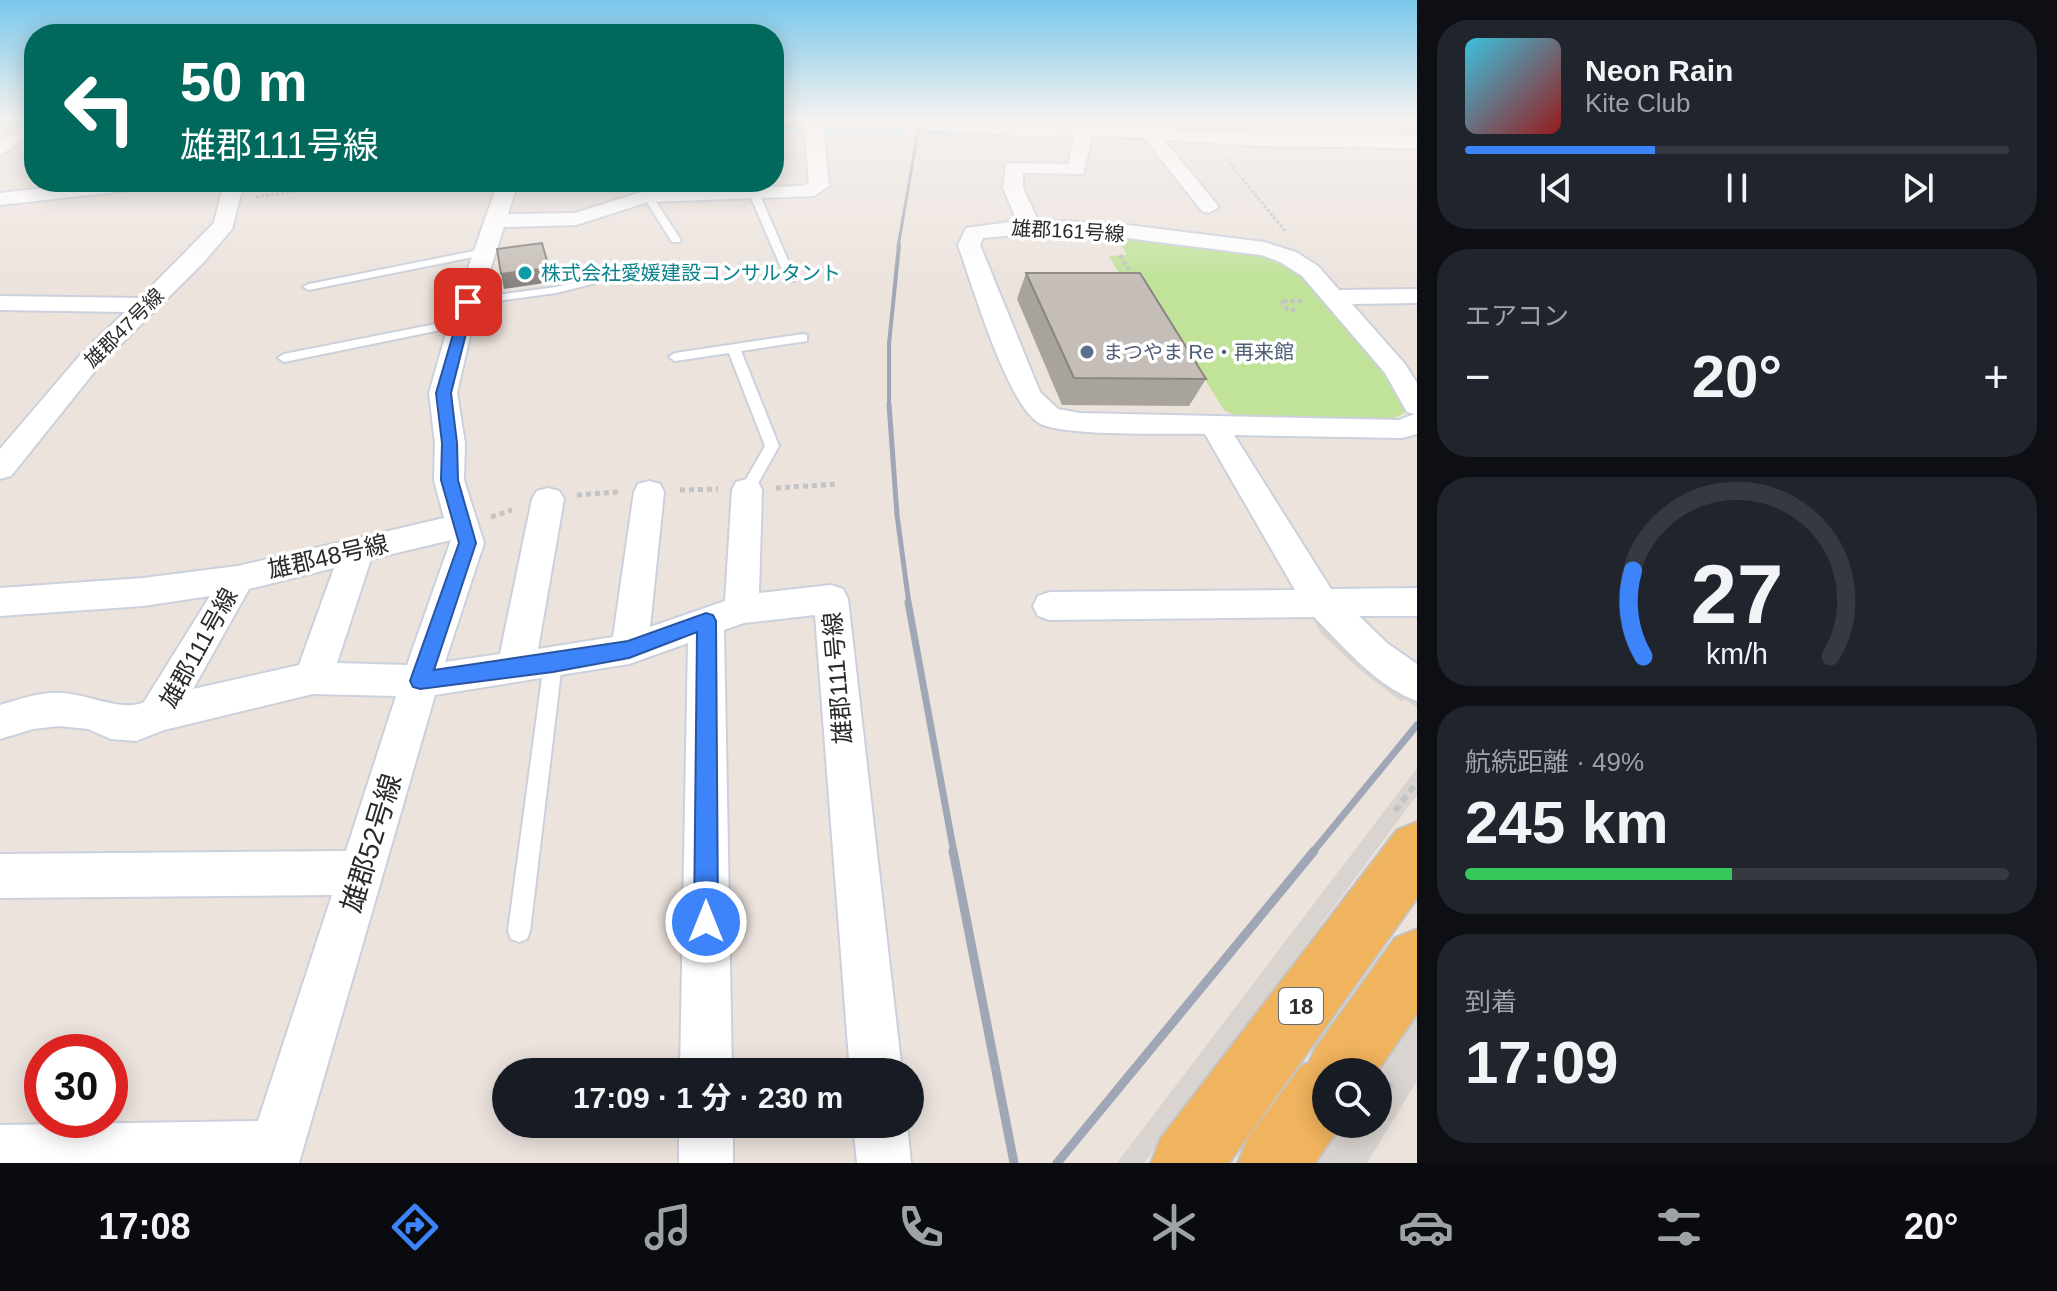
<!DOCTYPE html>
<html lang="ja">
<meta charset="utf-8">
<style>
:root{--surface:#171b24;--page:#20242c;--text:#f1f3f6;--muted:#9ea1a6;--line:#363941;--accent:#3d83f9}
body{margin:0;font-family:Helvetica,"Noto Sans JP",sans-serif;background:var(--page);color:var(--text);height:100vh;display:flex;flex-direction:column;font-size:30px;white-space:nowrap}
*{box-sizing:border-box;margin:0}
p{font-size:26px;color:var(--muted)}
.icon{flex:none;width:44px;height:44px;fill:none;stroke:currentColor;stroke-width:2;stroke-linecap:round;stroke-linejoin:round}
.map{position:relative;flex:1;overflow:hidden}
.panel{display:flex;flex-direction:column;gap:20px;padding:20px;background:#0d0f14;width:640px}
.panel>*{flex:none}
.banner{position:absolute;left:24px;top:24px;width:760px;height:168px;border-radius:32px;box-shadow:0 4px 20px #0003;background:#00695c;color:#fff;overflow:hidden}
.fabs{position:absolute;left:1312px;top:1058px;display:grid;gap:16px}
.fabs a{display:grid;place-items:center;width:80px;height:80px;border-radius:50%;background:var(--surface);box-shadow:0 4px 20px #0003;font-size:40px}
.speed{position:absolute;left:24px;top:1034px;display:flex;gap:16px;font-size:40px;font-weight:700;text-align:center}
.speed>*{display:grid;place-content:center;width:104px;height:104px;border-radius:50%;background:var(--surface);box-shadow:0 4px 20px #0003;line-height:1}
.speed .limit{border:12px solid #d22;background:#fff;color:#111}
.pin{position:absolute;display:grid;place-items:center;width:68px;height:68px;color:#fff;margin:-34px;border-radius:16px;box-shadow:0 4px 12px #0006}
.me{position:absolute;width:88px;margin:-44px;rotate:0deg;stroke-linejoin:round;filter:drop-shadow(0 0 6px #0008)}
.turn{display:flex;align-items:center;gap:28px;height:168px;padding:0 24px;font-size:36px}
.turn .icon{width:104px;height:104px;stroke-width:2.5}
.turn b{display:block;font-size:56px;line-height:68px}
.big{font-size:60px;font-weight:700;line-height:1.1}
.panel .widget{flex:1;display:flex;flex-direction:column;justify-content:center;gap:12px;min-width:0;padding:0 28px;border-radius:32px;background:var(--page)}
.panel .dial{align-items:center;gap:0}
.dial svg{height:208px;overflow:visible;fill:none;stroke:var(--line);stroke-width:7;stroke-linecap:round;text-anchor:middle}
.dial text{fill:var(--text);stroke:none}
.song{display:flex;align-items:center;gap:24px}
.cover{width:96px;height:96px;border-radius:12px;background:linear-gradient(135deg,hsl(190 70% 55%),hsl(0 70% 35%))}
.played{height:8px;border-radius:4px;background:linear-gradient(90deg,var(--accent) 35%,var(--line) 35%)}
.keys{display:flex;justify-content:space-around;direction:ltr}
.heat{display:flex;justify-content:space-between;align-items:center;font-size:44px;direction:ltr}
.charge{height:12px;border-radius:6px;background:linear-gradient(90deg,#34c759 49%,var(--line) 0)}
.trip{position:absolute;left:492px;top:1058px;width:432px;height:80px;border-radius:40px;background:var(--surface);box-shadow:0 4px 20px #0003;font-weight:700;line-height:80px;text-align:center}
.dock{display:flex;height:128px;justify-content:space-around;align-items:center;background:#090b0e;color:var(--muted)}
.dock .icon{width:56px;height:56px}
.dock .current{color:var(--accent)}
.dock b{font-size:36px;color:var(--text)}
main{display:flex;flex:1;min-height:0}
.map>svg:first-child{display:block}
.green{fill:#c0e399}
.plaza{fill:#d9d4cf}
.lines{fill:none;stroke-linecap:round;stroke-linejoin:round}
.stream{stroke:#70e4ee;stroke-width:6}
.lane-casing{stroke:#cbd1dc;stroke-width:4}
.street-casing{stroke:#cbd1dc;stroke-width:4}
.primary-casing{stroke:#c4c4c4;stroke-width:4}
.path-far4{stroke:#c4c4c4;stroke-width:3;stroke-dasharray:3 2;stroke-linecap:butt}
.path-far3{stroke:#c4c4c4;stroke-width:4;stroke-dasharray:4 3;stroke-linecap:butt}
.path-far2{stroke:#c4c4c4;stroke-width:5;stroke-dasharray:5 4;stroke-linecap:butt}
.path-far1{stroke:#c4c4c4;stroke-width:6;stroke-dasharray:7 5;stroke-linecap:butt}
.path{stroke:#c4c4c4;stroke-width:7;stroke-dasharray:9 6;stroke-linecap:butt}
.lane{fill:#fff;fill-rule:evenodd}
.street{fill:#fff;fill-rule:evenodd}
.primary{fill:#f0b35e;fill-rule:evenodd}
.rail-far4{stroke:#9fa6b5;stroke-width:3}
.rail-far3{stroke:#9fa6b5;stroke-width:4}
.rail-far2{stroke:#9fa6b5;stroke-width:5}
.rail-far1{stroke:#9fa6b5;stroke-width:7}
.rail{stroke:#9fa6b5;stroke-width:9}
.wall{fill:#a9a39e}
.shaded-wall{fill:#8a8581}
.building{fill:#c5beb8;stroke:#8a8581;stroke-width:2}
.route{fill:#3d83f9;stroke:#2855a2;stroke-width:2}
.culture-dot{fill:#0f9aa8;stroke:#fff;stroke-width:3}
.service-dot{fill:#5c6f8a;stroke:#fff;stroke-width:3}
.labels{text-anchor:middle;stroke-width:7;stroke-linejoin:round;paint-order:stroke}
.far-street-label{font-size:20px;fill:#2b2b2b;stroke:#fff}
.far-culture-label{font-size:20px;fill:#0d838f;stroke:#fff;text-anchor:start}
.far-service-label{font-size:20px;fill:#4e5e75;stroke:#fff;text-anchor:start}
.shield{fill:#fff;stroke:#6b6b6b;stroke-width:2}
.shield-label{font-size:22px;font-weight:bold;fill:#2b2b2b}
.street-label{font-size:24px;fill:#2b2b2b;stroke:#fff}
.near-street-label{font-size:28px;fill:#2b2b2b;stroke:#fff}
</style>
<main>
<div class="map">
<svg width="1417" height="1163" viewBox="0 0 1417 1163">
<rect width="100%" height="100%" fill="#ece3dd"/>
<!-- green -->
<path class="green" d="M1115,234L1265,254L1297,267L1389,377L1406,406V412L1391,420L1239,417L1224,410L1144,282L1122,278L1109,256L1127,255Z"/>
<!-- plaza -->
<path class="plaza" d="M1310,613L1417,697V708L1405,699L1401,701L1360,670L1321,633Z
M1417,768V795L1144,1163H1117Z
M1417,1010V1081L1367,1163H1316L1342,1124H1378L1376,1072Z"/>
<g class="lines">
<!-- stream -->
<path class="stream" d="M0,123H27
M774,128L805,130
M819,131H902
M927,132L969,131
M1114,135L1134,138"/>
<defs>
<path id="lane" d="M350,182H370L354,186Z
M457,182H503L511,185L506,188L462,185Z
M751,191L759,193L796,279L795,281L786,279L749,193Z
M645,194H651L681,240L680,242H672L643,196Z
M484,249L488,250V254L309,290L303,287L309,284Z
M628,269L633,272L632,274L556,293L468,305L462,302L468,299L556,287Z
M461,319L467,323L465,325L284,362L278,358L284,354Z
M803,334L807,335V341L741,351L779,446L752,494H742L740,490L765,446L729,353L675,361L669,357L675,353Z
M553,656L559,658L562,663L530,931L527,939L519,942L511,939L508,931L544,663L547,658Z"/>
<path id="street" d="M34,120V133L0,155V140Z
M804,120H822L829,186L814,196L648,202L576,225L504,227L473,323L457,393L465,443L464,480L484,543L445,662L500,654L532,499L537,491L548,488L559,491L564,499L538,649L613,637L634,492L638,484L649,481L660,484L664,492L650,627L725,601L732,490L736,482L747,479L758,482L762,490L759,593L831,585L843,589L848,599L902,1072H850L815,615L744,623L724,630L732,1072H680L688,643L629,664L435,695L299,1163H0V1125L258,1121L332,895L0,898V854L346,851L396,696L313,694L164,730L136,741L111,739L88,729L59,726L33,729L0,739V705C20,699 42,691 63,693C90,695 122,712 144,702L210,596L143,606L0,616V588L143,578L238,566L444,518L434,480L435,443L429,393L449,323L498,182H518L508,214L575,213L648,190L803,186L809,183ZM451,540L407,665L337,663L371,559ZM334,568L299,665L193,689L249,589Z
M927,120L1027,126L1065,124L1062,120H1080L1082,124L1260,134L1417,136V148L1260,146L1164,140L1219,207L1209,213L1202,211L1144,138L1090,135L1092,139L1083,174L1023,173V188L1038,220L1119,224L1264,242L1296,252L1318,266L1339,290L1417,289V303L1352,304L1405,364L1417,383V434L1402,438L1234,435L1331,589L1417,588V616H1359L1387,643L1417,664V701C1376,686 1344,647 1314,617L1050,620L1038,616L1033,606L1038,596L1050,592L1295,590L1205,434C1174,433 1062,437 1039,423C1007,404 972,284 958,245L966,228L1017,221L1003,188L1006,163L1068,164L1074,139L1071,135L1027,136L922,129L919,125ZM1046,232L1119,237L1261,255L1280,262L1302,276L1385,373L1407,412L1415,414L1399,420L1080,413L1058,409L1040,392L980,245L983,238Z
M97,182H161L151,188L0,205V193Z
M224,182H244L232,229L203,263L99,366L11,476L0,479V449L81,354L125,312L0,310V296L140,298L214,223Z
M679,1124H733V1163H679Z
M853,1124H907L911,1163H857Z"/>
<path id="primary" d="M1417,822V898L1229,1163H1151L1161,1138L1397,830Z
M1417,929V1014L1377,1072H1326V1124H1342L1315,1163H1238L1248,1138L1302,1065L1309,1063L1315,1049L1395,938Z"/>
</defs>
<!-- lane casing -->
<use href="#lane" class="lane-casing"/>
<!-- street casing -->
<use href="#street" class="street-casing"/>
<!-- primary casing -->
<use href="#primary" class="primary-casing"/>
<!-- path-far4 -->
<path class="path-far4" d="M774,125H789
M1226,159L1286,232
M256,197L337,185"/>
<!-- path-far3 -->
<path class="path-far3" d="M1120,255L1133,277
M1295,310H1288L1281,301H1303"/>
<!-- path-far2 -->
<path class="path-far2" d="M776,488L839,484
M680,490L718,489
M577,495L618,492
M491,517L512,510"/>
<!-- path-far1 -->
<path class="path-far1" d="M1395,811L1417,782"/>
<!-- path -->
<path class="path" d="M1378,1103L1391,1083
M1356,1137L1364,1124"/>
<!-- lane -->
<use href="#lane" class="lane"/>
<!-- street -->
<use href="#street" class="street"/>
<!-- primary -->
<use href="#primary" class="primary"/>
<!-- rail-far4 -->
<path class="rail-far4" d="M898,247L920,120"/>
<!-- rail-far3 -->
<path class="rail-far3" d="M889,406V344L899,245"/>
<!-- rail-far2 -->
<path class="rail-far2" d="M889,404L897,515L909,604"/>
<!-- rail-far1 -->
<path class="rail-far1" d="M908,602L954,853
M1312,853L1417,725"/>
<!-- rail -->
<path class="rail" d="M953,851L1014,1163
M1057,1163L1314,851"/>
</g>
<!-- wall -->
<path class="wall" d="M1026,273L1206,379L1189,406L1062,405L1017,299Z"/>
<!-- shaded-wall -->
<path class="shaded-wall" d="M549,268L551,282L504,289L501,274Z"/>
<!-- building -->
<path class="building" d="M542,243L549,268L501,274L497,249Z
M1026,273H1140L1206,379L1074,378Z"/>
<!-- sky -->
<linearGradient id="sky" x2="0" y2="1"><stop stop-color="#78c7ea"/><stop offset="0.42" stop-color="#f6f2f0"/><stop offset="1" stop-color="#f6f2f0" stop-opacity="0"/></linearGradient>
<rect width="1417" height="283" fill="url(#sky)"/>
<!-- route -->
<path class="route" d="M463,300L474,302L451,393L457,443L458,480L476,543L434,670L628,641L706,613L713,615L716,621L718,922L715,930L706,934L697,930L694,922L697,632L629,658L553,672L420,689L413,687L410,681L459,543L441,480L442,443L436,393Z"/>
<!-- markers -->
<circle class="culture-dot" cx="525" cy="273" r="8"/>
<circle class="service-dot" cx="1087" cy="352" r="8"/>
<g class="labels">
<!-- far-street labels -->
<g class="far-street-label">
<text transform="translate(1068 231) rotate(3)" y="7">雄郡161号線</text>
<text transform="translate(124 328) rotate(-45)" y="7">雄郡47号線</text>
</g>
<!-- far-culture labels -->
<g class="far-culture-label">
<text x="541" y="280">株式会社愛媛建設コンサルタント</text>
</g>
<!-- far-service labels -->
<g class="far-service-label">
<text x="1103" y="359">まつやま Re・再来館</text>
</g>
<!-- shield labels -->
<rect class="shield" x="1279" y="988" width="44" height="36" rx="6"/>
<g class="shield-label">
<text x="1301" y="1014">18</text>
</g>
<!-- street labels -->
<g class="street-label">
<text transform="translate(328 557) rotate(-13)" y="8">雄郡48号線</text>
<text transform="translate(199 648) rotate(-61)" y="8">雄郡111号線</text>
<text transform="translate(838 678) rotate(-95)" y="8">雄郡111号線</text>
</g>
<!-- near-street labels -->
<g class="near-street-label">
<text transform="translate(371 843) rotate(-73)" y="10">雄郡52号線</text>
</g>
</g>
</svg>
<div class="fabs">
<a><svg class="icon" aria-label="search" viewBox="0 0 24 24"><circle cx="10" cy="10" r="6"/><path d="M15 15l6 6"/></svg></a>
</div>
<div class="speed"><div class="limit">30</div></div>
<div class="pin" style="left:468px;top:302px;background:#d93025"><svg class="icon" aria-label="arrive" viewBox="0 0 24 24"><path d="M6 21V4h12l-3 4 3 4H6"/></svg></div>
<svg class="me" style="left:706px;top:922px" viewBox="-20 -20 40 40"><circle r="17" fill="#3d83f9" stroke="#fff" stroke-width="3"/><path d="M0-11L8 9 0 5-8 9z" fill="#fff"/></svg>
<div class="trip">17:09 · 1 分 · 230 m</div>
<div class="banner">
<div class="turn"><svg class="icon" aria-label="left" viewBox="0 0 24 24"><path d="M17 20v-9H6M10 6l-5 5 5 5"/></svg><div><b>50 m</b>雄郡111号線</div></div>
</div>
</div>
<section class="panel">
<div class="widget">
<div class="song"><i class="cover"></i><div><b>Neon Rain</b><p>Kite Club</p></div></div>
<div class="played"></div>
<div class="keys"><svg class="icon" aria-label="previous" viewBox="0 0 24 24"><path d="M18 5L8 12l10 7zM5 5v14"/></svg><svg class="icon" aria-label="pause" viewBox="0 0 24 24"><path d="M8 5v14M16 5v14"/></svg><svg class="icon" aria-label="next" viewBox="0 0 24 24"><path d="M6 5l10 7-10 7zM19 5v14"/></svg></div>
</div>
<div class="widget"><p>エアコン</p>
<div class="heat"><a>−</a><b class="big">20°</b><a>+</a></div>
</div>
<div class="widget dial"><svg viewBox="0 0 100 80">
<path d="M14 69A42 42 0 1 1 86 69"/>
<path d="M14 69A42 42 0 0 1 10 36" stroke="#3d83f9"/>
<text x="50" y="56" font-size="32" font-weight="700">27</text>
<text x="50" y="72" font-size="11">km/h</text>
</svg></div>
<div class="widget"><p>航続距離 · 49%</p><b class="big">245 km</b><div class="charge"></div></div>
<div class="widget"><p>到着</p><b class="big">17:09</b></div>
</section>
</main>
<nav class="dock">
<b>17:08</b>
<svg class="icon current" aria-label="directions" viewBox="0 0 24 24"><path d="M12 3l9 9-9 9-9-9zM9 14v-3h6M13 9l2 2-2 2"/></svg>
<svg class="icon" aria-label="music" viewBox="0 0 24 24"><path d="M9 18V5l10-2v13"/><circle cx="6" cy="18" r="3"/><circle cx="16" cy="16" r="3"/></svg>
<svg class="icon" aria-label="phone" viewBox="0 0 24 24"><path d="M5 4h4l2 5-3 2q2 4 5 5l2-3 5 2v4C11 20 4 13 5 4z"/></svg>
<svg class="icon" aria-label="climate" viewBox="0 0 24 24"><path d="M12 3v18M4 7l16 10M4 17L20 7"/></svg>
<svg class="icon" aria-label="car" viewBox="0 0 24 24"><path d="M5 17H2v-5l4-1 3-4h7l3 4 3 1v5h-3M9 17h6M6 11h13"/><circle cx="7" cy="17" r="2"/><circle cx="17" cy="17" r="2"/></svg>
<svg class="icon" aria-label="filters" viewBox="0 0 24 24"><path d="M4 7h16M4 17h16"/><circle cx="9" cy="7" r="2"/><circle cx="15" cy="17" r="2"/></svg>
<b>20°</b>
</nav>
